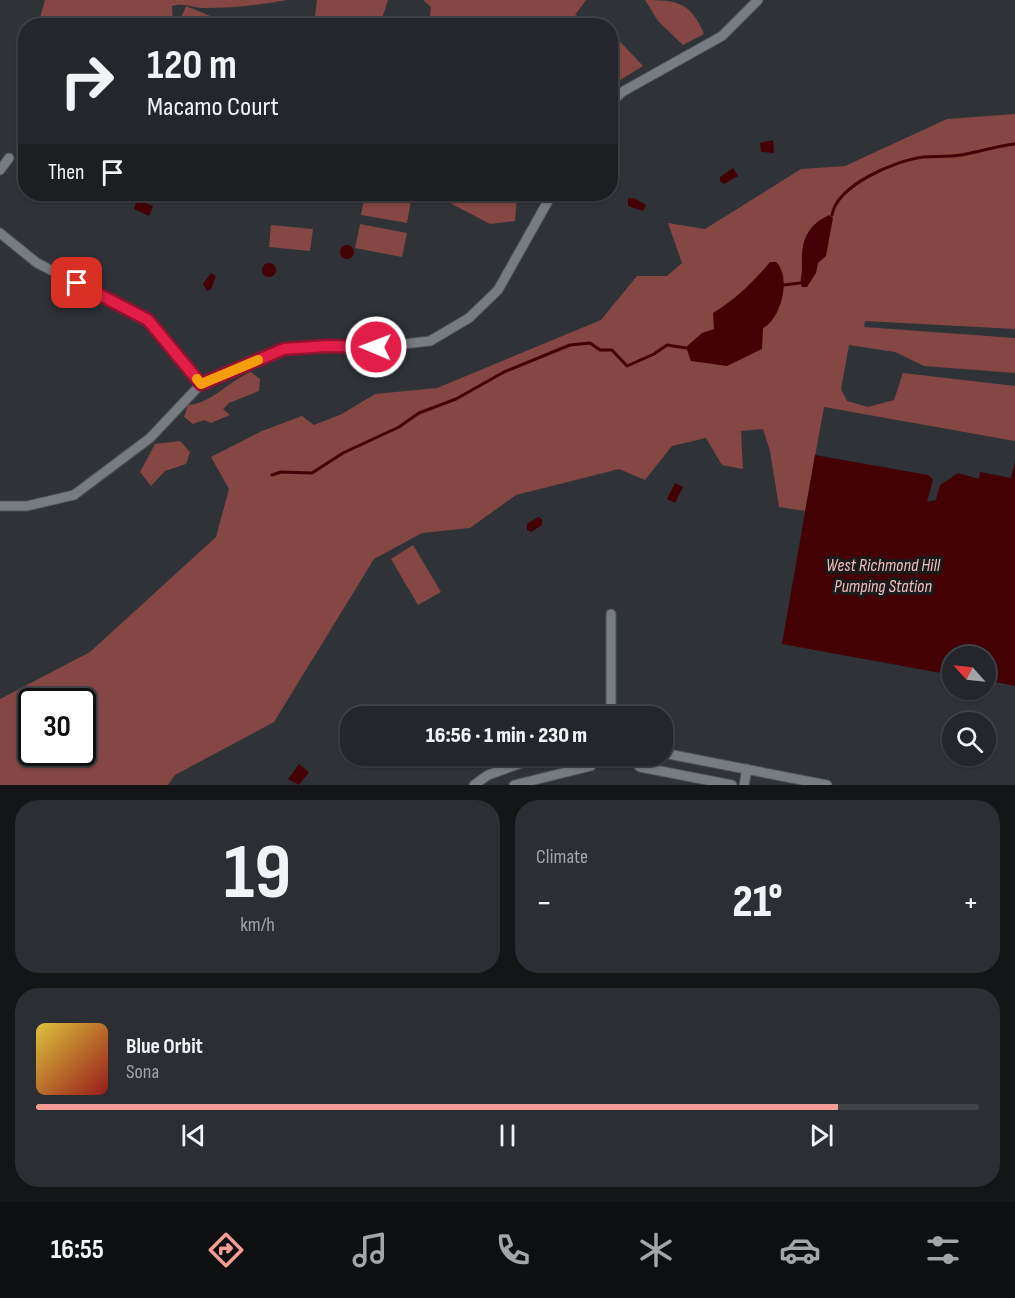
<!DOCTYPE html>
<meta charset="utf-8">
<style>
:root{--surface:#23262a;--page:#2b2e32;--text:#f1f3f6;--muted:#a3a5a8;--line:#404347;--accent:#f59c95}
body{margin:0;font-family:"Sofia Sans Condensed",sans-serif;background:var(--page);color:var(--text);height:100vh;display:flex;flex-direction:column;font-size:22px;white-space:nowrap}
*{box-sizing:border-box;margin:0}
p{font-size:20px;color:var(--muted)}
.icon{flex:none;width:33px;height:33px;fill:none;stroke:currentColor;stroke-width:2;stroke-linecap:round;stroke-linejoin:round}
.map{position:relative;height:785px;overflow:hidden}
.side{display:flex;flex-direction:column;gap:15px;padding:15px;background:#131517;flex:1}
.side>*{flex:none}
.guide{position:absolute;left:18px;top:18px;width:600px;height:183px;border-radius:24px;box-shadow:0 2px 4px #0004,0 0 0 2px var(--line);background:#23262a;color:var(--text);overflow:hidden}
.needle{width:39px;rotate:297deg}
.buttons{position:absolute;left:942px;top:646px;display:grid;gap:12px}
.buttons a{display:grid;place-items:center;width:54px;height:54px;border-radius:50%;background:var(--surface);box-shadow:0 2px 4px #0004,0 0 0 2px var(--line);font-size:30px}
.speed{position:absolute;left:18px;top:688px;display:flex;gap:12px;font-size:30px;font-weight:700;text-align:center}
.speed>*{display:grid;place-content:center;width:78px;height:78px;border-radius:50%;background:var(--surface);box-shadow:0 2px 4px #0004,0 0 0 2px var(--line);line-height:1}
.speed .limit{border:3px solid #111;border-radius:9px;background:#fff;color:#111}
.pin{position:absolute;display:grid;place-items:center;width:51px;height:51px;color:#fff;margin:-26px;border-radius:12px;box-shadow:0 3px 9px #0006}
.me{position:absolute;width:66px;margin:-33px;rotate:271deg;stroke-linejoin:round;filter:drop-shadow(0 0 4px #0008)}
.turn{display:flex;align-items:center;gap:21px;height:126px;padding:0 30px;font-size:27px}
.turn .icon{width:78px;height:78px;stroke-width:2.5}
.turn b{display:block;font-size:42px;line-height:51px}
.then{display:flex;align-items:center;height:57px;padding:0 30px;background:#0003;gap:12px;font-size:22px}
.big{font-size:45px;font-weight:800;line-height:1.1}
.side .card{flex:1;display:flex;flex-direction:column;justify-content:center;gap:9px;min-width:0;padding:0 21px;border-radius:24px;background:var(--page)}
.side .dial{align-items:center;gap:0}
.dial b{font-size:78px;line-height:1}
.song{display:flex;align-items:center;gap:18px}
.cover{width:72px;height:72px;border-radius:9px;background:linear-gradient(135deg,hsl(50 70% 55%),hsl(0 70% 35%))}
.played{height:6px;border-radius:3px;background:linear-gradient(90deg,var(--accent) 85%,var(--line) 85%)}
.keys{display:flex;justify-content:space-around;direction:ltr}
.heat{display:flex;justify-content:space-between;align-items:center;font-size:33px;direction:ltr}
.side .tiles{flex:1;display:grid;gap:15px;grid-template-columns:1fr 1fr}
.card:last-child{grid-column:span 2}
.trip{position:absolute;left:340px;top:706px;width:333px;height:60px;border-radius:24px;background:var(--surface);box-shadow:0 2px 4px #0004,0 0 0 2px var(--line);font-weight:800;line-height:60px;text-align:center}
.tabs{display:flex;height:96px;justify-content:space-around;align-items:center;background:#0e0f11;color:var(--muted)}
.tabs .icon{width:42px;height:42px}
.tabs .selected{color:var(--accent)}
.tabs b{font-size:27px;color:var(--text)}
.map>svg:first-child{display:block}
.green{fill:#844743;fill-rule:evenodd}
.water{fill:#440105}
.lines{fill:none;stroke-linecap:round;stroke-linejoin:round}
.stream{stroke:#440105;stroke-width:3}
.minor-casing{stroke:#4e5255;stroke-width:11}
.minor{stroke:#777c82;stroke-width:9}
.route-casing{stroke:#92132f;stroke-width:15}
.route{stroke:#e11d48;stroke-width:10}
.slow{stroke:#f59e0b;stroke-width:10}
.labels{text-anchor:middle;stroke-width:6;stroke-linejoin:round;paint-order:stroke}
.water-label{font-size:18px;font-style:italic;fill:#f2beb9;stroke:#191b1d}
</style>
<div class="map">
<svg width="1015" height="785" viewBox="0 0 1015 785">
<rect width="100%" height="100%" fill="#2f3338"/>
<!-- green -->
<path class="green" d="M45,0H287C259,5 233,8 205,8C192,8 185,2 172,6L173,25H38Z
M317,0H388L380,25H314Z
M423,0H586L575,15L602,25H568L535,19L527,25H429L431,7Z
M645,0C677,0 691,2 704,34L683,45L658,21Z
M186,6L232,25H178Z
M611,32L643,66L617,82L611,75Z
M1015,114V329L865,321L864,327L1015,338V373L924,366L895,352L849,345L841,389L847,401L868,407L894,400L903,373L1015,386V441L824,407L805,511L779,507L770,451L763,429L741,431L743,469L722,465L706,438L672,446L645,480L619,469L516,495L470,528L422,533L374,559L274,722L175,775L168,785H0V699L90,652L216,537L229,489L211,457L262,431L302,416L314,425L342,414L375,394L437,388L601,320L637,276H667L682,263L668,223L705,229L801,169L845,166L947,119ZM32,702H82V753H32Z
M365,194L411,201L407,223L361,215Z
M433,194L517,197L515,221L490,224Z
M360,224L407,233L402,257L355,248Z
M271,225L313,229L310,251L269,247Z
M251,372L260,379L259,391L229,403L223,409L230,415L211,423L204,420L193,424L184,417L188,405C213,403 228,381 251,372Z
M180,441L190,452L186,464L165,471L151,486L140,472L155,444Z
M413,545L441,592L418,605L391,559Z"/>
<!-- water -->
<path class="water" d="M773,140L774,153L761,152L760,143Z
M733,168L738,176L724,184L720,181V177Z
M628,198H634L646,205L643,211L628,206Z
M137,200L153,206L149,216L134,209Z
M829,215L833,218L826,256L818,263L816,273L807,287H802C799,281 802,276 802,269C801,244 804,227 829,215Z
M340 252a7 7 0 1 1 14 0a7 7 0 1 1-14 0Z
M770,262H776C792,277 781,319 763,328L762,349L727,366L691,361L686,347L702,333L714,329L713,313C736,299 753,282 770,262Z
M262 270a7 7 0 1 1 14 0a7 7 0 1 1-14 0Z
M211,273L216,276L211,289L207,291L203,284Z
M815,455L928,475L933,479L927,502L936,500L940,485L958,473L979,479L980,472L1011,478L1015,462V686L986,680V657H952V675L782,644Z
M675,483L683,487L675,503L667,499Z
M538,517L542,519V525L531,532L527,530V524Z
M299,764L309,772L299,785L288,779Z"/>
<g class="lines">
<!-- stream -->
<path class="stream" d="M832,215C837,185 896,160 924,157C936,156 949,157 961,155C979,152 997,146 1015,144
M783,285L800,283
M272,475L281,472L312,473L343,453L399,427L419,413L456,399L504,372L570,345L590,343L600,350H612L627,366L654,354L667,345L686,348"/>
<defs>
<path id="minor" d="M610,104L622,92L722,36L758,0
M0,170L9,158
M0,233L37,263L148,320L201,384
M0,506H27L74,495L150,438L201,384L284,349L327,346L376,347L430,341L469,318L498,290L552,194
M611,614V717
M663,753L827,785
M629,756L640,767L732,785
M474,785L488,775L541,756
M514,785L591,766L600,756
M744,785L747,769"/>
</defs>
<!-- minor casing -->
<use href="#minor" class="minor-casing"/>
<!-- minor -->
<use href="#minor" class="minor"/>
</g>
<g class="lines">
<defs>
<path id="route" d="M77,283L148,320L201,384L284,349L327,346L376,347"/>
</defs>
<!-- route casing -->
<use href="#route" class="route-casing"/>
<!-- route -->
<use href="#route" class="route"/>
<!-- slow -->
<path class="slow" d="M197,379L201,384L258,360"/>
</g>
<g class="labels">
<!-- water labels -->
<g class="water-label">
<text x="883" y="571">West Richmond Hill<tspan x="883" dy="21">Pumping Station</tspan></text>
</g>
</g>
</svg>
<div class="buttons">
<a><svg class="needle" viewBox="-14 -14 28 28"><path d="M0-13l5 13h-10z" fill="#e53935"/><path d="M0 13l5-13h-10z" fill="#a3a5a8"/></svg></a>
<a><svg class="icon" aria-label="search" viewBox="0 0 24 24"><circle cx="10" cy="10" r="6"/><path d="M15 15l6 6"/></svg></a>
</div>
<div class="speed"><div class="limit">30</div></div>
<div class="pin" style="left:77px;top:283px;background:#d93025"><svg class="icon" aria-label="arrive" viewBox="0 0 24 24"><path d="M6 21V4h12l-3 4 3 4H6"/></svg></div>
<svg class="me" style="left:376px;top:347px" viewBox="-20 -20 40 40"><circle r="17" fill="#e11d48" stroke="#fff" stroke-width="3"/><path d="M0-11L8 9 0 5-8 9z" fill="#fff"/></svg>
<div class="trip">16:56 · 1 min · 230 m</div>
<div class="guide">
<div class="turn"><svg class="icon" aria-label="right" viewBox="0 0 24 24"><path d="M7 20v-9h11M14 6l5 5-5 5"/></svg><div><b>120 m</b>Macamo Court</div></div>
<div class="then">Then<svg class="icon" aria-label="arrive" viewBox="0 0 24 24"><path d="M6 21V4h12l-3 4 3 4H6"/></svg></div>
</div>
</div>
<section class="side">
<div class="tiles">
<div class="card dial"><b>19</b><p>km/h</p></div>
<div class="card"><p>Climate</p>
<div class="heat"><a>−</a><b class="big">21°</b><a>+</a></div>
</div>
<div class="card">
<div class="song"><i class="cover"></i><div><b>Blue Orbit</b><p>Sona</p></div></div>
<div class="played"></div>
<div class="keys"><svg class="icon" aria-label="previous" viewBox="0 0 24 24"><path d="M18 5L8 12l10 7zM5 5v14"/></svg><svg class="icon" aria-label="pause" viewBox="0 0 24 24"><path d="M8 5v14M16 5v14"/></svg><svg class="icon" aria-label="next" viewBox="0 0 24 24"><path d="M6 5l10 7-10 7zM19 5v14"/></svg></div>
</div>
</div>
</section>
<nav class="tabs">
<b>16:55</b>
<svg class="icon selected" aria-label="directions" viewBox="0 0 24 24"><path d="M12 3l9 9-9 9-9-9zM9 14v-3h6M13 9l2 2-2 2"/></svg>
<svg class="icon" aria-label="music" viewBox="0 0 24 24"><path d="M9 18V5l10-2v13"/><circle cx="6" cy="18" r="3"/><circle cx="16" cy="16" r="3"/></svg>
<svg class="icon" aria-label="phone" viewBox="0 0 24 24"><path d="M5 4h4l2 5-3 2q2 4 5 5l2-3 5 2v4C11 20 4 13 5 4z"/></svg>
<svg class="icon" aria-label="climate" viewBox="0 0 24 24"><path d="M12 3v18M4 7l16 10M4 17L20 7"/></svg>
<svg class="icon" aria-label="car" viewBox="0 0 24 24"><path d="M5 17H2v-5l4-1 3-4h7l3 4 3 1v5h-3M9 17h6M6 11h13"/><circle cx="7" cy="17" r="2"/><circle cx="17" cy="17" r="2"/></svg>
<svg class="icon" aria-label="filters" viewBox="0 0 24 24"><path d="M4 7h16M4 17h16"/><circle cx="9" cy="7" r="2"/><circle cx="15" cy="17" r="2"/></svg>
</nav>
